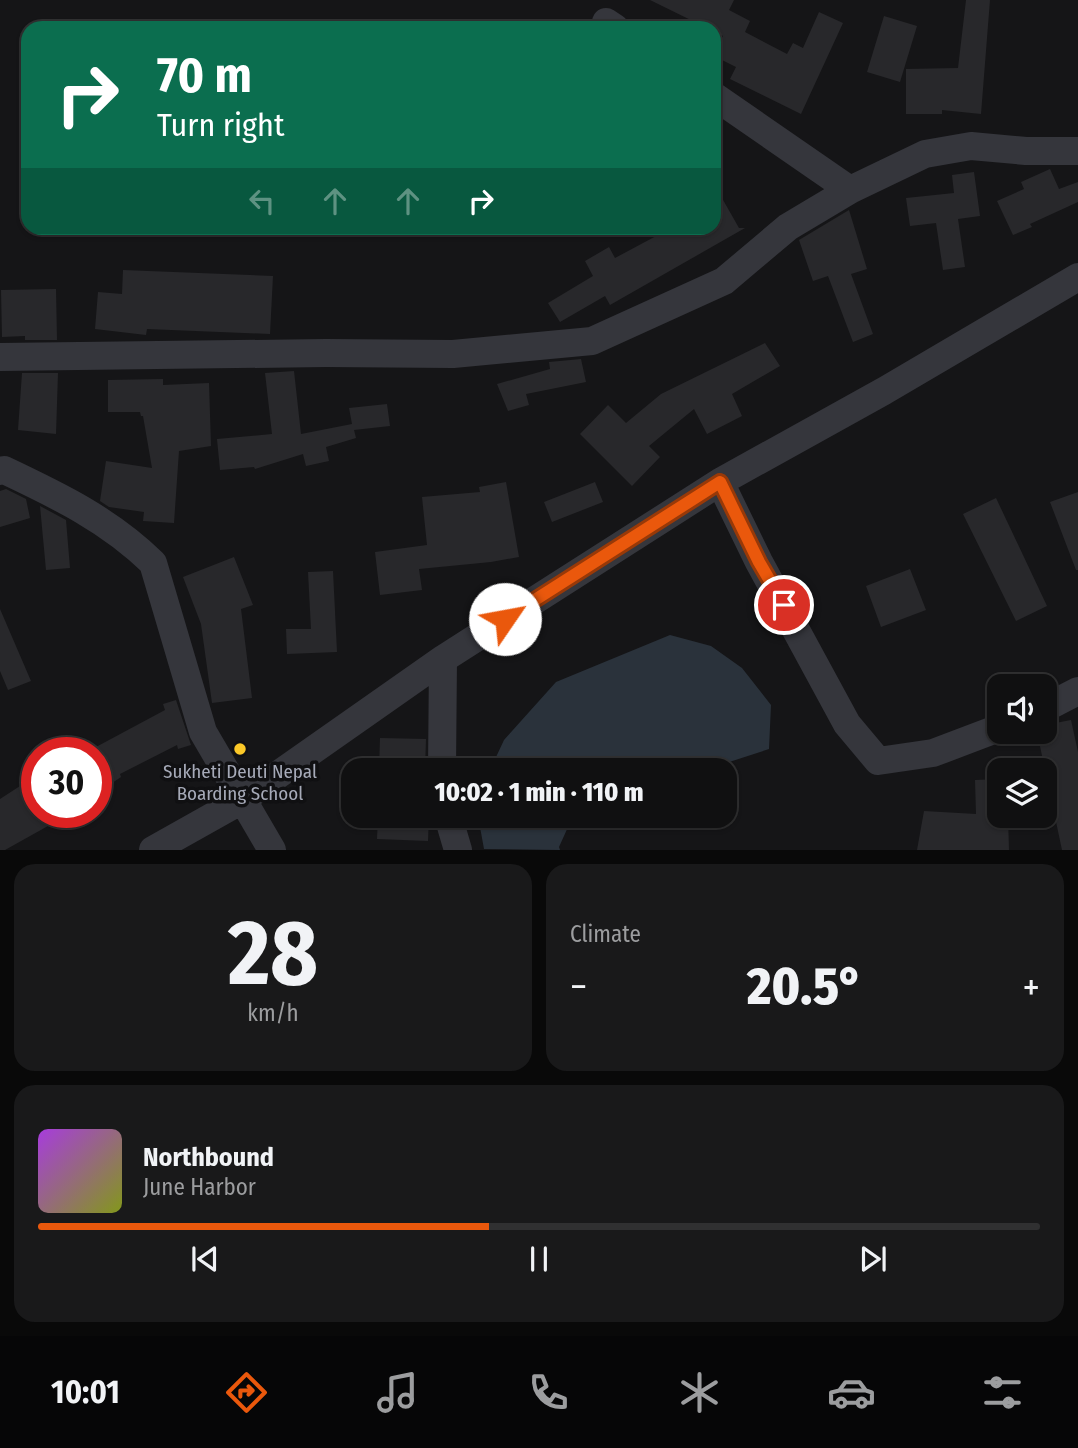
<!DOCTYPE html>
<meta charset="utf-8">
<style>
:root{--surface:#101011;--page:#19191a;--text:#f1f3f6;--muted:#9c9d9f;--line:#303031;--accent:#ea580c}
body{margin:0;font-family:"Fira Sans Condensed",sans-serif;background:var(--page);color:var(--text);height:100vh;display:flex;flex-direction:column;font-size:26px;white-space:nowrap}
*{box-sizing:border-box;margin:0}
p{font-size:23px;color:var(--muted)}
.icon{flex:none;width:38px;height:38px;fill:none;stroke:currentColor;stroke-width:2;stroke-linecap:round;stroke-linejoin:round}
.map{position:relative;height:850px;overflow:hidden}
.sheet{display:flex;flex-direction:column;gap:14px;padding:14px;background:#090909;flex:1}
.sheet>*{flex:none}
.banner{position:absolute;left:21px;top:21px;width:700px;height:214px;border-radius:21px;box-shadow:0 2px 5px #0004,0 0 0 2px var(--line);background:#0b6e4f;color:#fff;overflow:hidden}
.fabs{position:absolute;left:987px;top:674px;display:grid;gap:14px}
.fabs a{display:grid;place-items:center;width:70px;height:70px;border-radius:14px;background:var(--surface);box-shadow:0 2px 5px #0004,0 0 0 2px var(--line);font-size:35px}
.speed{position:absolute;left:21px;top:737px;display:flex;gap:14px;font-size:35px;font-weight:700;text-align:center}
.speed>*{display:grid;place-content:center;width:91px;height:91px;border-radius:50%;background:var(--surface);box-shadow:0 2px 5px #0004,0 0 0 2px var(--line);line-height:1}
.speed .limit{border:10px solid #d22;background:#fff;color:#111}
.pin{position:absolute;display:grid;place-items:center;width:60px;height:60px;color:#fff;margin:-30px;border:4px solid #fff;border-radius:50%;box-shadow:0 2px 7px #0007}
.me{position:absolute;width:77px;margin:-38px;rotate:57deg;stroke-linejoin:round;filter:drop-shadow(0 0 5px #0008)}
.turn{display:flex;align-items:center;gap:24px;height:147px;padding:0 21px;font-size:32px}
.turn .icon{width:91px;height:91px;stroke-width:2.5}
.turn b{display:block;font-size:49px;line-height:60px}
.lanes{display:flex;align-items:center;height:66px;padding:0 21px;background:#0003;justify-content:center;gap:35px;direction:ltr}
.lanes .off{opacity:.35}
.big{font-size:52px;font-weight:800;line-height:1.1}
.sheet .tile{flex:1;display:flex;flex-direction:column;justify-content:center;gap:10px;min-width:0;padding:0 24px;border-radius:21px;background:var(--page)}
.sheet .dial{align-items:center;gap:0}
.dial b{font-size:91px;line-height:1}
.song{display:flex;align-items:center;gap:21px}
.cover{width:84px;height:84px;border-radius:10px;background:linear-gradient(135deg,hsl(280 70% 55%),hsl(70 70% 35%))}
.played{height:7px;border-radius:4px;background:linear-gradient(90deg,var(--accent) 45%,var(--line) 45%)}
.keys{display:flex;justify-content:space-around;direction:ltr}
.heat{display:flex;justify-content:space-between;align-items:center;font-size:38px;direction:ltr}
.sheet .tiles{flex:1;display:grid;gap:14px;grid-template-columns:1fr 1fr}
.tile:last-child{grid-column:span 2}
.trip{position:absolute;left:341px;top:758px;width:396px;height:70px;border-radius:21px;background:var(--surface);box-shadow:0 2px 5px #0004,0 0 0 2px var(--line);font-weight:800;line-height:70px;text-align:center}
.tab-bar{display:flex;height:112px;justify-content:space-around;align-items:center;background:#060607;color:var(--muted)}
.tab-bar .icon{width:49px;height:49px}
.tab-bar .active{color:var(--accent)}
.tab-bar b{font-size:32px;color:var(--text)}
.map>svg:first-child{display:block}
.water{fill:#2a323b}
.building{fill:#28282b}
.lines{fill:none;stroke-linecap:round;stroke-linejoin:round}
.minor{stroke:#35363c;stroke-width:28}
.route-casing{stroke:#983908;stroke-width:18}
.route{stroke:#ea580c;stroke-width:12}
.poi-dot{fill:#fbc828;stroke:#101012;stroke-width:2.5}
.labels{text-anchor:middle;stroke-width:7;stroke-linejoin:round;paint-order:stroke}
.poi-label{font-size:19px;fill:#a6aab8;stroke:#101012}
</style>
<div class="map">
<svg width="1078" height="850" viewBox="0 0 1078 850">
<rect width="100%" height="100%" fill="#151517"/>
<!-- water -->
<path class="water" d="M670,635L711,646L742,668L771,705L769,749L717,766L652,760L627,770H490L504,740L556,682Z
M478,816H573L559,847L560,850L484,849Z"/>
<!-- building -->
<path class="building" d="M650,0H734L729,10L750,21L745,32L787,54L793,43L803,48L819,12L843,23L801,114L730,79L736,67L714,56L723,36L714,32V28H707Z
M966,0H990L981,114L942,110V114H906V69L958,68Z
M884,16L917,26L900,82L867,72Z
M1050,169L1059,189L1078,182V202L1030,224L1032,227L1013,235L997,201L1024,189L1021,182Z
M974,172L980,216L958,219L965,267L943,270L936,223L910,226L906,198L954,193L952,175Z
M714,184L739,228H745L610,305L605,296L560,322L548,303L593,276L585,261L609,247L615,258L658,235L654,228H714Z
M849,210L867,269L851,274L873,334L853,342L828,276L813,281L799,240Z
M123,270L273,276L270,334L147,329L146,335L95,329L98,292L122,294Z
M56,289L57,340H25V336L2,337L1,290Z
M765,343L780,366L732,394L742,416L707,434L694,409L649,446L660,457L632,486L580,434L608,405L626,423L661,394Z
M581,359L586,382L526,394L529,405L508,411L497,384L550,369L549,362Z
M294,371L301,434L352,424L349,408L387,404L390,426L354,430L356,438L326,447L329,461L306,466L303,454L255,469L254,467L220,470L217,439L272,434L265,373Z
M22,373H58L56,434L18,430Z
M163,379V385L209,383L211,446L179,451L174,523L143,521L144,512L109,507L100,501L106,461L152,468L143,416H141L140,412H108V380Z
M506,482L519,557L491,562L419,569L422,590L380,595L375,552L427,545L422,497L480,492L479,487Z
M595,482L603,502L552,522L544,502Z
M6,489L26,499L30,518L0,527V491Z
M1078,492V570H1076L1050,502Z
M996,498L1047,606L1016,621L963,514Z
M40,506L66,520L70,568L46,570Z
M234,557L253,605L241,609L252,698L212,703L201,624L183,577Z
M910,569L926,610L881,627L866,586Z
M333,571L337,652L287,654L286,629H311L308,572Z
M0,609L31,681L8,690L0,671Z
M176,700L191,745L178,749L177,745L120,774L121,777L96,794V747L165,710L163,704Z
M1071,720L1078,752V850H1062L1037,732H1045V725Z
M380,738L426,739L425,770H379Z
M37,775V812H73L5,850H0V799Z
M999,779V816H1008L1009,850H917L924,811L976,814L975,780Z
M378,816H429L428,841L377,839Z"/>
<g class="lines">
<!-- minor -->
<path class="minor" d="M606,22L615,28
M714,96L850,190
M0,357L326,353L453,354L592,341L724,281L788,227L850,190L925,154L971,146L1026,151H1078
M0,471L4,470C59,496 109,520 153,563L203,732L272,850
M720,482L759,562L847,724L878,761L933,753L999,728
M1045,708L1078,691
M442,770L443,659
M448,816L458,850
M153,850L242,800L443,659L720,482L884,391L1078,277"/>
</g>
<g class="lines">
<defs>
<path id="route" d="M505,619L720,482L759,562L784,605"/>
</defs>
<!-- route casing -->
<use href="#route" class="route-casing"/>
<!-- route -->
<use href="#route" class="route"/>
</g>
<!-- markers -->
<circle class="poi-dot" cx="240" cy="749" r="7"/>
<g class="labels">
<!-- poi labels -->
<g class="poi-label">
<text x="240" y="778">Sukheti Deuti Nepal<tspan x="240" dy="22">Boarding School</tspan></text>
</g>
</g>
</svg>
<div class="fabs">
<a><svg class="icon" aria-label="sound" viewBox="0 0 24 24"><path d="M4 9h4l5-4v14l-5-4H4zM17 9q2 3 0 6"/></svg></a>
<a><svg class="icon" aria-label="layers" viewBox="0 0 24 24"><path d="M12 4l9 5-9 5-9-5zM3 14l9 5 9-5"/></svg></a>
</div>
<div class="speed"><div class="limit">30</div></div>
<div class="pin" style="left:784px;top:605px;background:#d93025"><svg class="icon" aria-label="arrive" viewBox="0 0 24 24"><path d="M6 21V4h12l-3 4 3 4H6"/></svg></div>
<svg class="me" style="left:505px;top:619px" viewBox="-20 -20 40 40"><circle r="19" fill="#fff"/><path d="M0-13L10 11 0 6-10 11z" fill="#ea580c"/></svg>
<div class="trip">10:02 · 1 min · 110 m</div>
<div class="banner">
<div class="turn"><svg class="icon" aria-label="right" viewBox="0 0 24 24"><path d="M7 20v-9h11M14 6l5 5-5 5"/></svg><div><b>70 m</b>Turn right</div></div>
<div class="lanes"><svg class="icon off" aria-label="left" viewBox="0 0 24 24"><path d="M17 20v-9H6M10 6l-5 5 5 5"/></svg><svg class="icon off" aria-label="ahead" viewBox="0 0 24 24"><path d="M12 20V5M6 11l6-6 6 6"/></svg><svg class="icon off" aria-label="ahead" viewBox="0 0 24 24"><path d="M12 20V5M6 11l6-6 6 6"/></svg><svg class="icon" aria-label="right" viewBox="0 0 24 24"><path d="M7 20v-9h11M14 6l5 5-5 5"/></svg></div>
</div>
</div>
<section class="sheet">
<div class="tiles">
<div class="tile dial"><b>28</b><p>km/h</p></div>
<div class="tile"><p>Climate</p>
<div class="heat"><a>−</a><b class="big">20.5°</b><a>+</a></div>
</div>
<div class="tile">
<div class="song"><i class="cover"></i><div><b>Northbound</b><p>June Harbor</p></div></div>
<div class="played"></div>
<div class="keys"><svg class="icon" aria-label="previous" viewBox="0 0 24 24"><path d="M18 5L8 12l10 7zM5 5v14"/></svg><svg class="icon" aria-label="pause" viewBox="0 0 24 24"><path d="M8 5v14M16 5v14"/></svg><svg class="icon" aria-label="next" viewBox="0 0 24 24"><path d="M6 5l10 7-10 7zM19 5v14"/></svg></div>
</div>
</div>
</section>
<nav class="tab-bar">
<b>10:01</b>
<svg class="icon active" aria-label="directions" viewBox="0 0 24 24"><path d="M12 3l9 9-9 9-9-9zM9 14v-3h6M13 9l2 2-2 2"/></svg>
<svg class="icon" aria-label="music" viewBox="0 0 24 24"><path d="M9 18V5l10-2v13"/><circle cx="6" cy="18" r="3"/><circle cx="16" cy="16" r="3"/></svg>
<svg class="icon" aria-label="phone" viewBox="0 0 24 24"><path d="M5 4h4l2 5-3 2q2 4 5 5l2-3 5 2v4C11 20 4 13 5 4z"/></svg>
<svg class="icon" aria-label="climate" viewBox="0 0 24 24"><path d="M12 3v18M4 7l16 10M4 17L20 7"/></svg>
<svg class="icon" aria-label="car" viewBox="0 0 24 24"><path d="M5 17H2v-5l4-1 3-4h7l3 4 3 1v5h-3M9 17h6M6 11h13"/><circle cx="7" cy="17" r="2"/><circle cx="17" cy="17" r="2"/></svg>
<svg class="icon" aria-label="filters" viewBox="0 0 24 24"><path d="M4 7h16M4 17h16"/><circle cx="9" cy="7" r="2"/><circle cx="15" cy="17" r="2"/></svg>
</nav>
